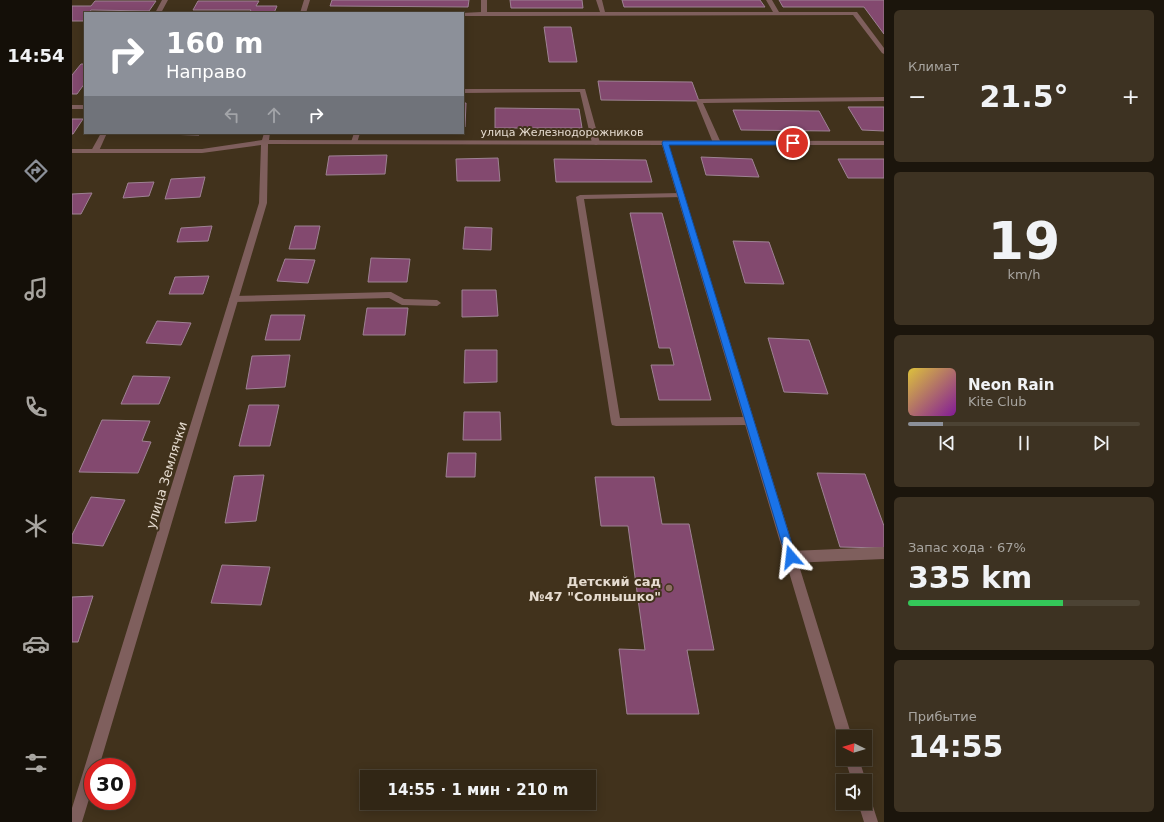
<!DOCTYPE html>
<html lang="ru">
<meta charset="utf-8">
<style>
:root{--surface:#312615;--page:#3d3222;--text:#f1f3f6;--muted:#a8a5a0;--line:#4c4334;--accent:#8c9099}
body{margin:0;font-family:"DejaVu Sans",sans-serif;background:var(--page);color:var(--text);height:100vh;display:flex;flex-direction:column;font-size:15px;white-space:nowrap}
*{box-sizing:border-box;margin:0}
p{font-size:13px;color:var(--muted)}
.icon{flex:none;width:22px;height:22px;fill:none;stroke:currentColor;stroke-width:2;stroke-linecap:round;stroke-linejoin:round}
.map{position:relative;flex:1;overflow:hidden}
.panel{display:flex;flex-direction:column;gap:10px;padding:10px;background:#1b150c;width:280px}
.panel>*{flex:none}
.hud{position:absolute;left:12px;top:12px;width:380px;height:122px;border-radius:0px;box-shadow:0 2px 10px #0003,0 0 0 1px var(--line);background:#8c9099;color:#fff;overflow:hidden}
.needle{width:26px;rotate:275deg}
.buttons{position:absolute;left:764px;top:730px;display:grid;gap:8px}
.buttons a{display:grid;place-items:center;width:36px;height:36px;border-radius:0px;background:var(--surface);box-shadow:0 2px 10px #0003,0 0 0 1px var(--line);font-size:20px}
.speed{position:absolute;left:12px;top:758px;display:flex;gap:8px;font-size:20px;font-weight:700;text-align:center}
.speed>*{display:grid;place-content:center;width:52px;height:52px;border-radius:50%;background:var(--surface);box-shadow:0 2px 10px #0003,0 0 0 1px var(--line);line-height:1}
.speed .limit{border:6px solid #d22;background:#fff;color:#111}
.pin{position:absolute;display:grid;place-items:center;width:34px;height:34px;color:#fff;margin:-17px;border:2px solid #fff;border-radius:50%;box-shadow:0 1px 4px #0007}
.me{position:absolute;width:44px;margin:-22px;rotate:343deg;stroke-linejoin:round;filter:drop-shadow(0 0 3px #0008)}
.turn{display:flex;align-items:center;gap:14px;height:84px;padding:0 16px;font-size:18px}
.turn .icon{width:52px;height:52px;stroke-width:2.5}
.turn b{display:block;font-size:28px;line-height:34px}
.lanes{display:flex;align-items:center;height:38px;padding:0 16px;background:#0003;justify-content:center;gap:20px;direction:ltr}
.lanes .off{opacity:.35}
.big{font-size:30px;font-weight:800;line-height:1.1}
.panel .widget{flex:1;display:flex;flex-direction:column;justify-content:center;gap:6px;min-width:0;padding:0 14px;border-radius:6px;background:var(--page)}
.panel .dial{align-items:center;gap:0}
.dial b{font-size:52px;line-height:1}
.song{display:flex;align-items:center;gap:12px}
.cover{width:48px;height:48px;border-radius:6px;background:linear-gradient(135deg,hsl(50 70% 55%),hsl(290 70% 35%))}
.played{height:4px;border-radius:2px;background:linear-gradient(90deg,var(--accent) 15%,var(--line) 15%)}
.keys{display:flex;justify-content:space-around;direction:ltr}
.heat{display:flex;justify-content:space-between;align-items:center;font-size:22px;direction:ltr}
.charge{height:6px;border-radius:3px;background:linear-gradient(90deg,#34c759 67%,var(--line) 0)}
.trip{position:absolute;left:288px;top:770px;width:236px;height:40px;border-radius:0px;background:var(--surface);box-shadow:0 2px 10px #0003,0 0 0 1px var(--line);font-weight:800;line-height:40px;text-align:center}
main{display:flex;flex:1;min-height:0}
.tab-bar{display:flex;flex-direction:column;width:72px;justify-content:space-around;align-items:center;background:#140f08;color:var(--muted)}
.tab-bar .icon{width:28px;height:28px}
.tab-bar .current{color:var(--accent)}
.tab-bar b{font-size:18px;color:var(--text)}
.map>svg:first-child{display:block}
.building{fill:#83496f;stroke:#9e8293}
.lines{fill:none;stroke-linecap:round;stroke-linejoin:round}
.lane{fill:#7f5f5d;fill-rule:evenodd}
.street{fill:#7f5f5d;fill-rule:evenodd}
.route{fill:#1a73e8;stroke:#114b97}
.education-dot{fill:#8d6e63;stroke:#41321c;stroke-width:1.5}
.labels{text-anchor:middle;stroke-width:4;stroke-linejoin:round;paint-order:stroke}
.far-street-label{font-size:11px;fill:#e6dcd0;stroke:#41321c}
.street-label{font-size:13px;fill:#e6dcd0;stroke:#41321c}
.poi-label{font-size:13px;font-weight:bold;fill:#e6dcd0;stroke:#41321c;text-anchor:end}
</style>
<main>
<nav class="tab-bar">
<b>14:54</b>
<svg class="icon current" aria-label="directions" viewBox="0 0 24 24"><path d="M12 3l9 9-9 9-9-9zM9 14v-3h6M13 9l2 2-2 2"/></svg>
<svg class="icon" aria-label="music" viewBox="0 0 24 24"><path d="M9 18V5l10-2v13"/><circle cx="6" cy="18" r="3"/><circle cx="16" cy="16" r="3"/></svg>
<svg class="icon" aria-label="phone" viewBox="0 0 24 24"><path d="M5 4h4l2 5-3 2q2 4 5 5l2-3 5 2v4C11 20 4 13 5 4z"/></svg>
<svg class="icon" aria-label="climate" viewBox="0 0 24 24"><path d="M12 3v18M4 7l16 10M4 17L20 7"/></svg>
<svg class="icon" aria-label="car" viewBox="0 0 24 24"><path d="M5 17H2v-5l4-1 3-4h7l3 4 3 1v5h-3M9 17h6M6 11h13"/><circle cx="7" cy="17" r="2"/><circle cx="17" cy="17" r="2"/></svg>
<svg class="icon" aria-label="filters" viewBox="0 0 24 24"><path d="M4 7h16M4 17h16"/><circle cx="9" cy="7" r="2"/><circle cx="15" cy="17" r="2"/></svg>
</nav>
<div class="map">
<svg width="812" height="822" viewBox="0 0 812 822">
<rect width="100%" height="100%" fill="#41321c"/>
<!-- building -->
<path class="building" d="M260,0H397L396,7L258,6Z
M438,0H510L511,8H439Z
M550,0H688L693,7H552Z
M707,0H812V34L792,7H711Z
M23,1H84L77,11L19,10L17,13H13V18L11,21H0V6H19Z
M126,1H187L184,6H205L202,13H177L179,10H121Z
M472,27H499L505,62H477Z
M9,64H13V83L5,94H0V75Z
M526,81L620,82L627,101L529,100Z
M391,103H394L393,127H391Z
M776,107H812V131L790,130Z
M423,108L507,109L510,128H423Z
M661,110L747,111L758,131L669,130Z
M0,119H11L1,134H0Z
M51,133H128L127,135Z
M315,155L313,174L254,175L257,156Z
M629,157L680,159L687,177L634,175Z
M426,158L428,181H385L384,159Z
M482,159L574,160L580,182H484Z
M766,159H812V178H776Z
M133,177L128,197L93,199L99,179Z
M82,182L77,196L51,198L56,183Z
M20,193L9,214H0V194Z
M558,213H590L639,400H587L579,365H602L598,348H587Z
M140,226L136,241L105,242L109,228Z
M223,226H248L243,249H217Z
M393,227L420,228L419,250L391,249Z
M661,241L697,242L712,284L673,283Z
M299,258L338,259L335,282H296Z
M213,259L243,260L236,283L205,281Z
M137,276L131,294H97L103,277Z
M390,290H424L426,316L390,317Z
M295,308H336L333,335H291Z
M199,315H233L228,340H193Z
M85,321L119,323L109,345L74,343Z
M696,338L737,340L756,394L712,392Z
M393,350H425V382L392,383Z
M218,355L213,387L174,389L180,356Z
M61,376L98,377L87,404H49Z
M177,405H207L198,446H167Z
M392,412H428L429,440H391Z
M30,420L78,421L70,441L79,442L66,473L7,472Z
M376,453H404L403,477H374Z
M745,473L793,474L812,526V548L768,547Z
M192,475L184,521L153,523L162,476Z
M523,477H582L590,524H617L642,650H615L627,714H555L547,649L573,650L556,526H529Z
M19,497L53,500L31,546L0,543V535Z
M150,565L198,567L189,605L139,603Z
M21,596L6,642H0V597Z"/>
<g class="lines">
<!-- lane -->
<path class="lane" d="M90,0H96L89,13H83Z
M409,0H415V12H528L524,0H530L533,12H701L694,0H700L707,12H785L812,48V54L810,53L781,15L391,16V13H389L409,12Z
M391,89H513L528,143L524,145L520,143L508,92L391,93Z
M812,97V101L631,103L649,143L645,145L641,143L624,101L627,99Z
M0,105H13V109H0Z
M29,133H35L26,153H20L19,151Z
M282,133H288L285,143L279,142Z
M609,193L613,195L612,197L512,199L548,418L677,417L681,418L682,421L681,424L677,425L544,426L540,425L539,422L504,197L508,195Z
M319,292L332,299L365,300L369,303L365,306L330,305L317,298L161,302L157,299L161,296Z
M812,547V559L719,563L715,561L713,557L715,553L719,551Z"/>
<!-- street -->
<path class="street" d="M232,0H238L234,13H228Z
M192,133H198L197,140L812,141V145H597L780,737H771V743L768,742L766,737L590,145L196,144L195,203L27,767H21V786L10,822H0V808L187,203L189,145L130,153H0V149H130L190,140Z
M773,759H787L794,781L793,784V781H780Z
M793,795L798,797L806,822H792L786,803H793Z"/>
</g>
<!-- route -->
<path class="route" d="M591,141H721L724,143L721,145H597L724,557L723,561L719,562L715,561L714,557L590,143Z"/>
<!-- markers -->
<circle class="education-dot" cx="597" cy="588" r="4"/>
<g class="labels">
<!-- far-street labels -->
<g class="far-street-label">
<text x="490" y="136">улица Железнодорожников</text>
</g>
<!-- street labels -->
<g class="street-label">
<text transform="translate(94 475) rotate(-73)" y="5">улица Землячки</text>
</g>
<!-- poi labels -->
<g class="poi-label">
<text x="589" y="586">Детский сад<tspan x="589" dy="15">№47 "Солнышко"</tspan></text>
</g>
</g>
</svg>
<div class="buttons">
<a><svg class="needle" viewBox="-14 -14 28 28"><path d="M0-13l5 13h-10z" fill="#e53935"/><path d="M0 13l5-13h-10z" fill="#a8a5a0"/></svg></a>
<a><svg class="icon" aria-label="sound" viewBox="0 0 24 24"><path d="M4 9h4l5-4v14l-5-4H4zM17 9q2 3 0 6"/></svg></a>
</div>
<div class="speed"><div class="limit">30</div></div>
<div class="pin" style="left:721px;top:143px;background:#d93025"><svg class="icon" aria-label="arrive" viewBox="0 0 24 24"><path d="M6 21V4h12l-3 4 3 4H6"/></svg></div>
<svg class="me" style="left:719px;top:557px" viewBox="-20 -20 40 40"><path d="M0-17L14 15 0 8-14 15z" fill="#1a73e8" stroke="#fff" stroke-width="4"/></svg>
<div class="trip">14:55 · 1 мин · 210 m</div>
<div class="hud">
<div class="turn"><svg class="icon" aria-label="right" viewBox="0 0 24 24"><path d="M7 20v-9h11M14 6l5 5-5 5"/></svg><div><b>160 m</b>Направо</div></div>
<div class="lanes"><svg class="icon off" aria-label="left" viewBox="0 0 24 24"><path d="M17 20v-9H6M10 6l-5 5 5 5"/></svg><svg class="icon off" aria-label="ahead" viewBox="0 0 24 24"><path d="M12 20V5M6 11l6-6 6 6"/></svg><svg class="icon" aria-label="right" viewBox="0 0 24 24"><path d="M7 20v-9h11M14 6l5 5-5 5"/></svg></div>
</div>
</div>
<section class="panel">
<div class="widget"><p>Климат</p>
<div class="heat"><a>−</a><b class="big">21.5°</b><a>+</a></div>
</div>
<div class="widget dial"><b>19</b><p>km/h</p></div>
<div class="widget">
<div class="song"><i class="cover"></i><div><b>Neon Rain</b><p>Kite Club</p></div></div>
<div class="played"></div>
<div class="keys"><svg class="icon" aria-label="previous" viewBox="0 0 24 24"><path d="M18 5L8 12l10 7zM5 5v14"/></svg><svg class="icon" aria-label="pause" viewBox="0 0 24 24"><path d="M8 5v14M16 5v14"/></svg><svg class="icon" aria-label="next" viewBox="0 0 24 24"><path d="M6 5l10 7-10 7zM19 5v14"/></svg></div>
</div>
<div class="widget"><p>Запас хода · 67%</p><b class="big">335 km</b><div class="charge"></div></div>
<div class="widget"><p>Прибытие</p><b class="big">14:55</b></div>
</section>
</main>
